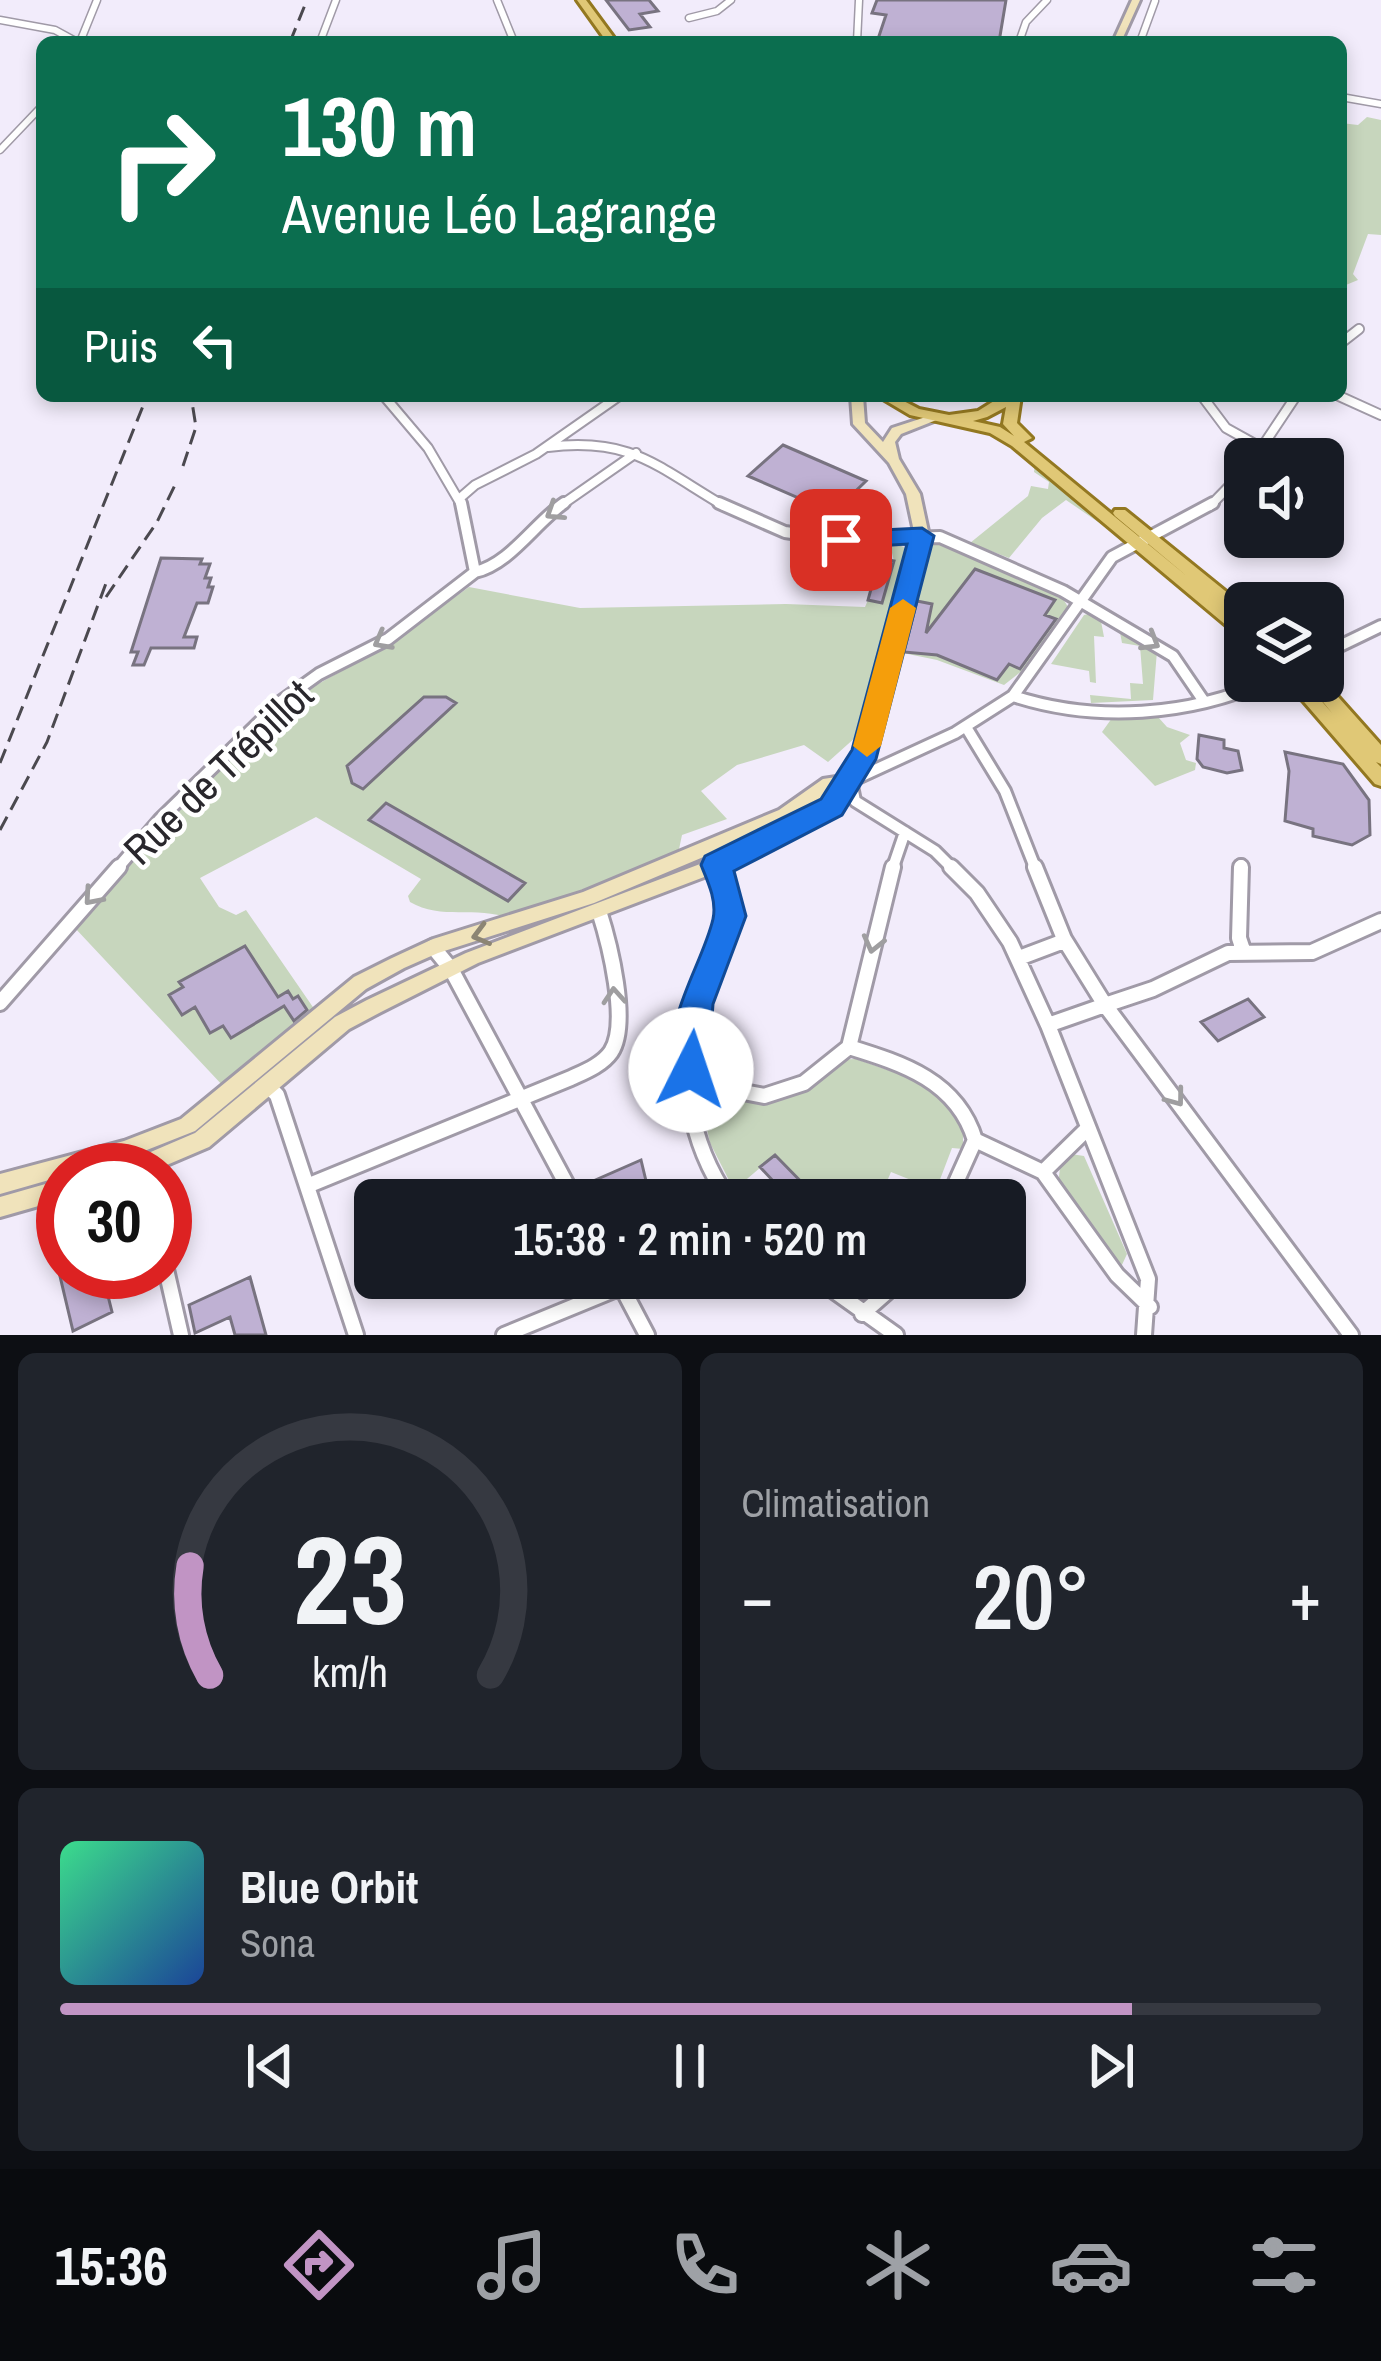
<!DOCTYPE html>
<html lang="fr">
<meta charset="utf-8">
<style>
:root{--surface:#171b24;--page:#20242c;--text:#f1f3f6;--muted:#9ea1a6;--line:#363941;--accent:#c194c4}
body{margin:0;font-family:"Archivo Narrow",sans-serif;background:var(--page);color:var(--text);height:100vh;display:flex;flex-direction:column;font-size:45px;white-space:nowrap}
*{box-sizing:border-box;margin:0}
p{font-size:39px;color:var(--muted)}
.icon{flex:none;width:66px;height:66px;fill:none;stroke:currentColor;stroke-width:2;stroke-linecap:round;stroke-linejoin:round}
.map{position:relative;height:1335px;overflow:hidden}
.panel{display:flex;flex-direction:column;gap:18px;padding:18px;background:#0d0f14;flex:1}
.panel>*{flex:none}
.hud{position:absolute;left:36px;top:36px;width:1311px;height:366px;border-radius:18px;box-shadow:0 6px 18px #0003;background:#0b6e4f;color:#fff;overflow:hidden}
.controls{position:absolute;left:1224px;top:438px;display:grid;gap:24px}
.controls a{display:grid;place-items:center;width:120px;height:120px;border-radius:18px;background:var(--surface);box-shadow:0 6px 18px #0003;font-size:60px}
.speed{position:absolute;left:36px;top:1143px;display:flex;gap:24px;font-size:60px;font-weight:700;text-align:center}
.speed>*{display:grid;place-content:center;width:156px;height:156px;border-radius:50%;background:var(--surface);box-shadow:0 6px 18px #0003;line-height:1}
.speed .limit{border:18px solid #d22;background:#fff;color:#111}
.pin{position:absolute;display:grid;place-items:center;width:102px;height:102px;color:#fff;margin:-51px;border-radius:24px;box-shadow:0 6px 18px #0006}
.me{position:absolute;width:132px;margin:-66px;rotate:4deg;stroke-linejoin:round;filter:drop-shadow(0 0 9px #0008)}
.turn{display:flex;align-items:center;gap:42px;height:252px;padding:0 48px;font-size:54px}
.turn .icon{width:156px;height:156px;stroke-width:2.5}
.turn b{display:block;font-size:84px;line-height:102px}
.then{display:flex;align-items:center;height:114px;padding:0 48px;background:#0003;gap:24px;font-size:45px}
.big{font-size:90px;font-weight:600;line-height:1.1}
.panel .tile{flex:1;display:flex;flex-direction:column;justify-content:center;gap:18px;min-width:0;padding:0 42px;border-radius:18px;background:var(--page)}
.panel .dial{align-items:center;gap:0}
.dial svg{height:312px;overflow:visible;fill:none;stroke:var(--line);stroke-width:7;stroke-linecap:round;text-anchor:middle}
.dial text{fill:var(--text);stroke:none}
.song{display:flex;align-items:center;gap:36px}
.cover{width:144px;height:144px;border-radius:18px;background:linear-gradient(135deg,hsl(150 70% 55%),hsl(220 70% 35%))}
.played{height:12px;border-radius:6px;background:linear-gradient(90deg,var(--accent) 85%,var(--line) 85%)}
.keys{display:flex;justify-content:space-around;direction:ltr}
.heat{display:flex;justify-content:space-between;align-items:center;font-size:66px;direction:ltr}
.panel .tiles{flex:1;display:grid;gap:18px;grid-template-columns:1fr 1fr}
.tile:last-child{grid-column:span 2}
.trip{position:absolute;left:354px;top:1179px;width:672px;height:120px;border-radius:18px;background:var(--surface);box-shadow:0 6px 18px #0003;font-weight:600;line-height:120px;text-align:center}
.dock{display:flex;height:192px;justify-content:space-around;align-items:center;background:#090b0e;color:var(--muted)}
.dock .icon{width:84px;height:84px}
.dock .current{color:var(--accent)}
.dock b{font-size:54px;color:var(--text)}
.map>svg:first-child{display:block}
.green{fill:#c7d6bd}
.building{fill:#bfb1d3;stroke:#787380;stroke-width:3}
.lines{fill:none;stroke-linecap:round;stroke-linejoin:round}
.street-far3-casing{stroke:#a09aa7;stroke-width:9}
.street-far2-casing{stroke:#a09aa7;stroke-width:12}
.street-far1-casing{stroke:#a09aa7;stroke-width:16}
.street-casing{stroke:#a09aa7;stroke-width:20}
.secondary-casing{stroke:#a09aa7;stroke-width:6}
.primary-casing{stroke:#937821;stroke-width:6}
.street-far3{stroke:#fff;stroke-width:6}
.street-far2{stroke:#fff;stroke-width:8}
.street-far1{stroke:#fff;stroke-width:10}
.street{stroke:#fff;stroke-width:14}
.secondary{fill:#f0e3bb;fill-rule:evenodd}
.primary{fill:#e0c876;fill-rule:evenodd}
.rail{stroke:#4b494f;stroke-width:3;stroke-dasharray:15 8;stroke-linecap:butt}
.oneway{stroke:#9f9ea0}
.oneway2{stroke:#8c8574}
.route{fill:#1a73e8;stroke:#114b97;stroke-width:3}
.slow{fill:#f59e0b}
.labels{text-anchor:middle;stroke-width:9;stroke-linejoin:round;paint-order:stroke}
.street-label{font-size:42px;fill:#29272c;stroke:#fff}
</style>
<div class="map">
<svg width="1381" height="1335" viewBox="0 0 1381 1335">
<rect width="100%" height="100%" fill="#f2ecfb"/>
<!-- green -->
<path class="green" d="M1367,117L1381,120V235L1368,234L1353,274L1358,280L1341,287V123L1358,125Z
M1035,463L1105,520L1101,524L1066,500L1042,518L1009,558L970,543L1028,496L1031,486L1048,489L1049,482L1034,472Z
M889,541L908,549L857,736L828,762L804,745L737,765L701,791L727,819L682,835L678,854L512,919C477,905 442,921 410,902L408,896L421,879L316,817L200,878L219,907L236,915L246,910L317,1013L285,1031L225,1088L74,927L184,802L293,698L388,645L469,587L580,608L786,604L865,607L868,600L881,602L894,561Z
M932,544L947,546L1062,597L1068,607L1027,667L1004,685L937,660L903,653Z
M1093,613L1100,616L1104,637L1094,636L1096,683L1090,682L1089,671L1051,664L1084,615Z
M1119,627L1157,651L1153,700L1091,703L1090,695L1131,699L1130,683L1143,684L1140,646L1122,643Z
M1158,717L1167,727L1190,735L1180,743L1186,760L1196,763L1195,770L1155,786L1102,732L1112,718Z
M856,1059L931,1085L963,1121V1149L952,1148L936,1190L891,1172L879,1200H819L775,1155L734,1190L710,1143L699,1093L702,1088L711,1085L739,1094L741,1100C782,1104 814,1059 856,1059Z
M1071,1154L1084,1156L1127,1254L1121,1267L1058,1185L1060,1168Z"/>
<!-- building -->
<path class="building" d="M606,0H649L658,11L640,14L650,27L629,30Z
M877,0H1006L999,42H877L886,15L872,13Z
M783,445L866,481L833,513L748,476Z
M161,558L202,559L200,564H210L205,578H211L208,587H213L208,603H197L184,637H197L194,648H151L144,665H133L138,652H131Z
M878,558L894,561L882,603L868,600L876,571L863,569L865,560Z
M975,569L1055,600L1045,615L1056,619L1020,669L1009,664L997,680L937,655L904,652L917,601L932,604L926,633Z
M424,697H446L456,703L363,789L352,783L347,766Z
M1199,735L1224,740V748L1238,751L1242,770L1227,773L1203,767L1197,759Z
M1285,752L1343,764L1369,800L1370,835L1352,845L1313,836V829L1285,821L1289,771Z
M386,803L525,883L508,901L369,820Z
M245,946L278,997L288,991L293,999L298,996L307,1010L294,1021L284,1006L231,1038L223,1026L210,1033L195,1007L182,1015L169,995L183,987L179,982Z
M1248,999L1264,1017L1218,1041L1201,1022Z
M775,1155L819,1200H791L760,1167Z
M641,1160L647,1185L637,1189L639,1200H599L591,1182Z
M59,1272H102L112,1312L73,1331Z
M250,1277L266,1335H235L230,1317L195,1333L189,1305Z"/>
<g class="lines">
<defs>
<path id="street-far3" d="M497,0L514,42
M689,18L717,11L731,0
M0,20L55,30L77,42
M80,42L97,0
M320,42L336,0
M857,42L859,0
M1019,42L1026,22L1047,0
M1140,42L1155,1
M1341,97L1381,104
M0,150L42,106"/>
<path id="street-far2" d="M1341,343L1359,329
M384,396L428,448L462,506
M1202,396L1226,428L1262,448
M1339,396L1381,415
M548,447C631,437 656,466 724,506
M1254,459L1296,396
M460,498L475,485L536,454L619,396
M560,506L636,453
M1210,506L1245,470"/>
<path id="street-far1" d="M719,503L785,532L841,540L940,537L1063,591L1173,656L1203,700
M475,572C510,564 535,523 564,503
M1323,654L1381,626
M1260,687L1306,695
M1013,696C1096,723 1189,716 1268,681
M966,727L1005,791L1036,870
M706,849L717,870
M116,870L160,819L280,702L319,674L388,639L475,572L461,503
M892,870L905,832
M954,870L935,851L855,801L851,781L955,733L1013,696L1112,557L1213,503
M1241,870V865"/>
<path id="street" d="M716,867C740,916 712,954 697,1001C676,1068 689,1143 729,1200
M951,867L977,893L1010,942L1048,1025L1148,1279L1144,1335
M1035,867L1064,939L1105,1005L1048,1025
M1241,867L1239,938L1243,950
M433,947L451,969L575,1200
M1019,958L1064,941
M0,1003L119,867
M849,1047C904,1064 957,1081 975,1140L948,1200
M690,1070L738,1091L764,1096L804,1083L849,1047L893,867
M269,1087L277,1095L356,1335
M975,1140L1043,1172L1117,1275L1150,1307
M1043,1172L1088,1128
M307,1186L571,1078C584,1072 602,1065 611,1052C630,1023 609,942 599,911
M694,1200L720,1187
M165,1265L181,1335
M617,1278L647,1335
M816,1278L896,1335
M862,1314L903,1278
M504,1335L621,1287
M1351,1335L1105,1005L1153,989L1228,953L1312,952L1381,921"/>
<path id="secondary" d="M1132,0H1140L1121,42H1113Z
M851,396H863L865,423L883,442L892,428L938,413L944,417L901,434L895,442L899,459L920,494L929,536L874,751L858,778L857,785L853,787L838,812L741,863L478,963L381,1012L349,1029L209,1147L155,1170H122L125,1163L195,1133L335,1017L367,1000L466,953L729,853L826,802L835,789L791,820L594,903L438,953L404,968L366,989L195,1131L124,1159L86,1170H63V1176L0,1194V1174L124,1141L181,1119L354,977L392,958L433,939L583,892L779,810L823,779L843,776L858,750L915,536L906,494L889,463L853,424Z
M63,1179V1199L0,1217V1197Z"/>
<path id="primary" d="M577,0H586L617,42H607Z
M878,396H894L919,409L949,415L978,411L1002,396H1021L1017,423L1032,438L1024,442L1188,577L1115,516L1113,513L1115,510H1125L1245,607V620L1239,619L1245,623V638L1239,636L1012,446L990,433L910,415ZM1006,407L1003,424L1014,436L1000,427L973,421L987,417Z
M1323,680L1381,745V764L1376,762L1381,767V786L1375,784L1286,681H1304L1332,713L1306,681Z"/>
</defs>
<!-- street-far3 casing -->
<use href="#street-far3" class="street-far3-casing"/>
<!-- street-far2 casing -->
<use href="#street-far2" class="street-far2-casing"/>
<!-- street-far1 casing -->
<use href="#street-far1" class="street-far1-casing"/>
<!-- street casing -->
<use href="#street" class="street-casing"/>
<!-- secondary casing -->
<use href="#secondary" class="secondary-casing"/>
<!-- primary casing -->
<use href="#primary" class="primary-casing"/>
<!-- street-far3 -->
<use href="#street-far3" class="street-far3"/>
<!-- street-far2 -->
<use href="#street-far2" class="street-far2"/>
<!-- street-far1 -->
<use href="#street-far1" class="street-far1"/>
<!-- street -->
<use href="#street" class="street"/>
<!-- secondary -->
<use href="#secondary" class="secondary"/>
<!-- primary -->
<use href="#primary" class="primary"/>
<!-- rail -->
<path class="rail" d="M290,42L307,0
M183,466L196,427L191,396
M106,597L157,522L176,483
M0,763L147,396
M0,830L47,742L108,578"/>
</g>
<!-- one-way arrows -->
<defs><path id="oneway-chevron" d="M-2-3.5L2.5 0L-2 3.5" fill="none" stroke-width="1.6" stroke-linecap="round" stroke-linejoin="round" transform="scale(3)"/></defs>
<g class="oneway">
<use href="#oneway-chevron" transform="translate(554 512) rotate(147)"/>
<use href="#oneway-chevron" transform="translate(382 641) rotate(151)"/>
<use href="#oneway-chevron" transform="translate(1151 642) rotate(31)"/>
<use href="#oneway-chevron" transform="translate(92 897) rotate(131)"/>
<use href="#oneway-chevron" transform="translate(873 944) rotate(104)"/>
<use href="#oneway-chevron" transform="translate(614 996) rotate(-94)"/>
<use href="#oneway-chevron" transform="translate(1176 1098) rotate(53)"/>
</g>
<use class="oneway2" href="#oneway-chevron" transform="translate(481 935) rotate(165)"/>
<!-- route -->
<path class="route" d="M922,528L934,536L876,759L842,815L734,871L746,916L713,1004L708,1070L703,1081L691,1085L678,1081C655,1030 702,967 713,919C717,901 708,882 701,865L705,856L821,799L852,750L907,544L841,548L829,540L841,532Z"/>
<!-- slow -->
<path class="slow" d="M903,599L916,608L881,746L867,757L853,746L890,608Z"/>
<g class="labels">
<!-- street labels -->
<g class="street-label">
<text transform="translate(218 772) rotate(-44)" y="15">Rue de Trépillot</text>
</g>
</g>
</svg>
<div class="controls">
<a><svg class="icon" aria-label="sound" viewBox="0 0 24 24"><path d="M4 9h4l5-4v14l-5-4H4zM17 9q2 3 0 6"/></svg></a>
<a><svg class="icon" aria-label="layers" viewBox="0 0 24 24"><path d="M12 4l9 5-9 5-9-5zM3 14l9 5 9-5"/></svg></a>
</div>
<div class="speed"><div class="limit">30</div></div>
<div class="pin" style="left:841px;top:540px;background:#d93025"><svg class="icon" aria-label="arrive" viewBox="0 0 24 24"><path d="M6 21V4h12l-3 4 3 4H6"/></svg></div>
<svg class="me" style="left:691px;top:1070px" viewBox="-20 -20 40 40"><circle r="19" fill="#fff"/><path d="M0-13L10 11 0 6-10 11z" fill="#1a73e8"/></svg>
<div class="trip">15:38 · 2 min · 520 m</div>
<div class="hud">
<div class="turn"><svg class="icon" aria-label="right" viewBox="0 0 24 24"><path d="M7 20v-9h11M14 6l5 5-5 5"/></svg><div><b>130 m</b>Avenue Léo Lagrange</div></div>
<div class="then">Puis<svg class="icon" aria-label="left" viewBox="0 0 24 24"><path d="M17 20v-9H6M10 6l-5 5 5 5"/></svg></div>
</div>
</div>
<section class="panel">
<div class="tiles">
<div class="tile dial"><svg viewBox="0 0 100 80">
<path d="M14 69A42 42 0 1 1 86 69"/>
<path d="M14 69A42 42 0 0 1 9 41" stroke="#c194c4"/>
<text x="50" y="56" font-size="32" font-weight="700">23</text>
<text x="50" y="72" font-size="11">km/h</text>
</svg></div>
<div class="tile"><p>Climatisation</p>
<div class="heat"><a>−</a><b class="big">20°</b><a>+</a></div>
</div>
<div class="tile">
<div class="song"><i class="cover"></i><div><b>Blue Orbit</b><p>Sona</p></div></div>
<div class="played"></div>
<div class="keys"><svg class="icon" aria-label="previous" viewBox="0 0 24 24"><path d="M18 5L8 12l10 7zM5 5v14"/></svg><svg class="icon" aria-label="pause" viewBox="0 0 24 24"><path d="M8 5v14M16 5v14"/></svg><svg class="icon" aria-label="next" viewBox="0 0 24 24"><path d="M6 5l10 7-10 7zM19 5v14"/></svg></div>
</div>
</div>
</section>
<nav class="dock">
<b>15:36</b>
<svg class="icon current" aria-label="directions" viewBox="0 0 24 24"><path d="M12 3l9 9-9 9-9-9zM9 14v-3h6M13 9l2 2-2 2"/></svg>
<svg class="icon" aria-label="music" viewBox="0 0 24 24"><path d="M9 18V5l10-2v13"/><circle cx="6" cy="18" r="3"/><circle cx="16" cy="16" r="3"/></svg>
<svg class="icon" aria-label="phone" viewBox="0 0 24 24"><path d="M5 4h4l2 5-3 2q2 4 5 5l2-3 5 2v4C11 20 4 13 5 4z"/></svg>
<svg class="icon" aria-label="climate" viewBox="0 0 24 24"><path d="M12 3v18M4 7l16 10M4 17L20 7"/></svg>
<svg class="icon" aria-label="car" viewBox="0 0 24 24"><path d="M5 17H2v-5l4-1 3-4h7l3 4 3 1v5h-3M9 17h6M6 11h13"/><circle cx="7" cy="17" r="2"/><circle cx="17" cy="17" r="2"/></svg>
<svg class="icon" aria-label="filters" viewBox="0 0 24 24"><path d="M4 7h16M4 17h16"/><circle cx="9" cy="7" r="2"/><circle cx="15" cy="17" r="2"/></svg>
</nav>
